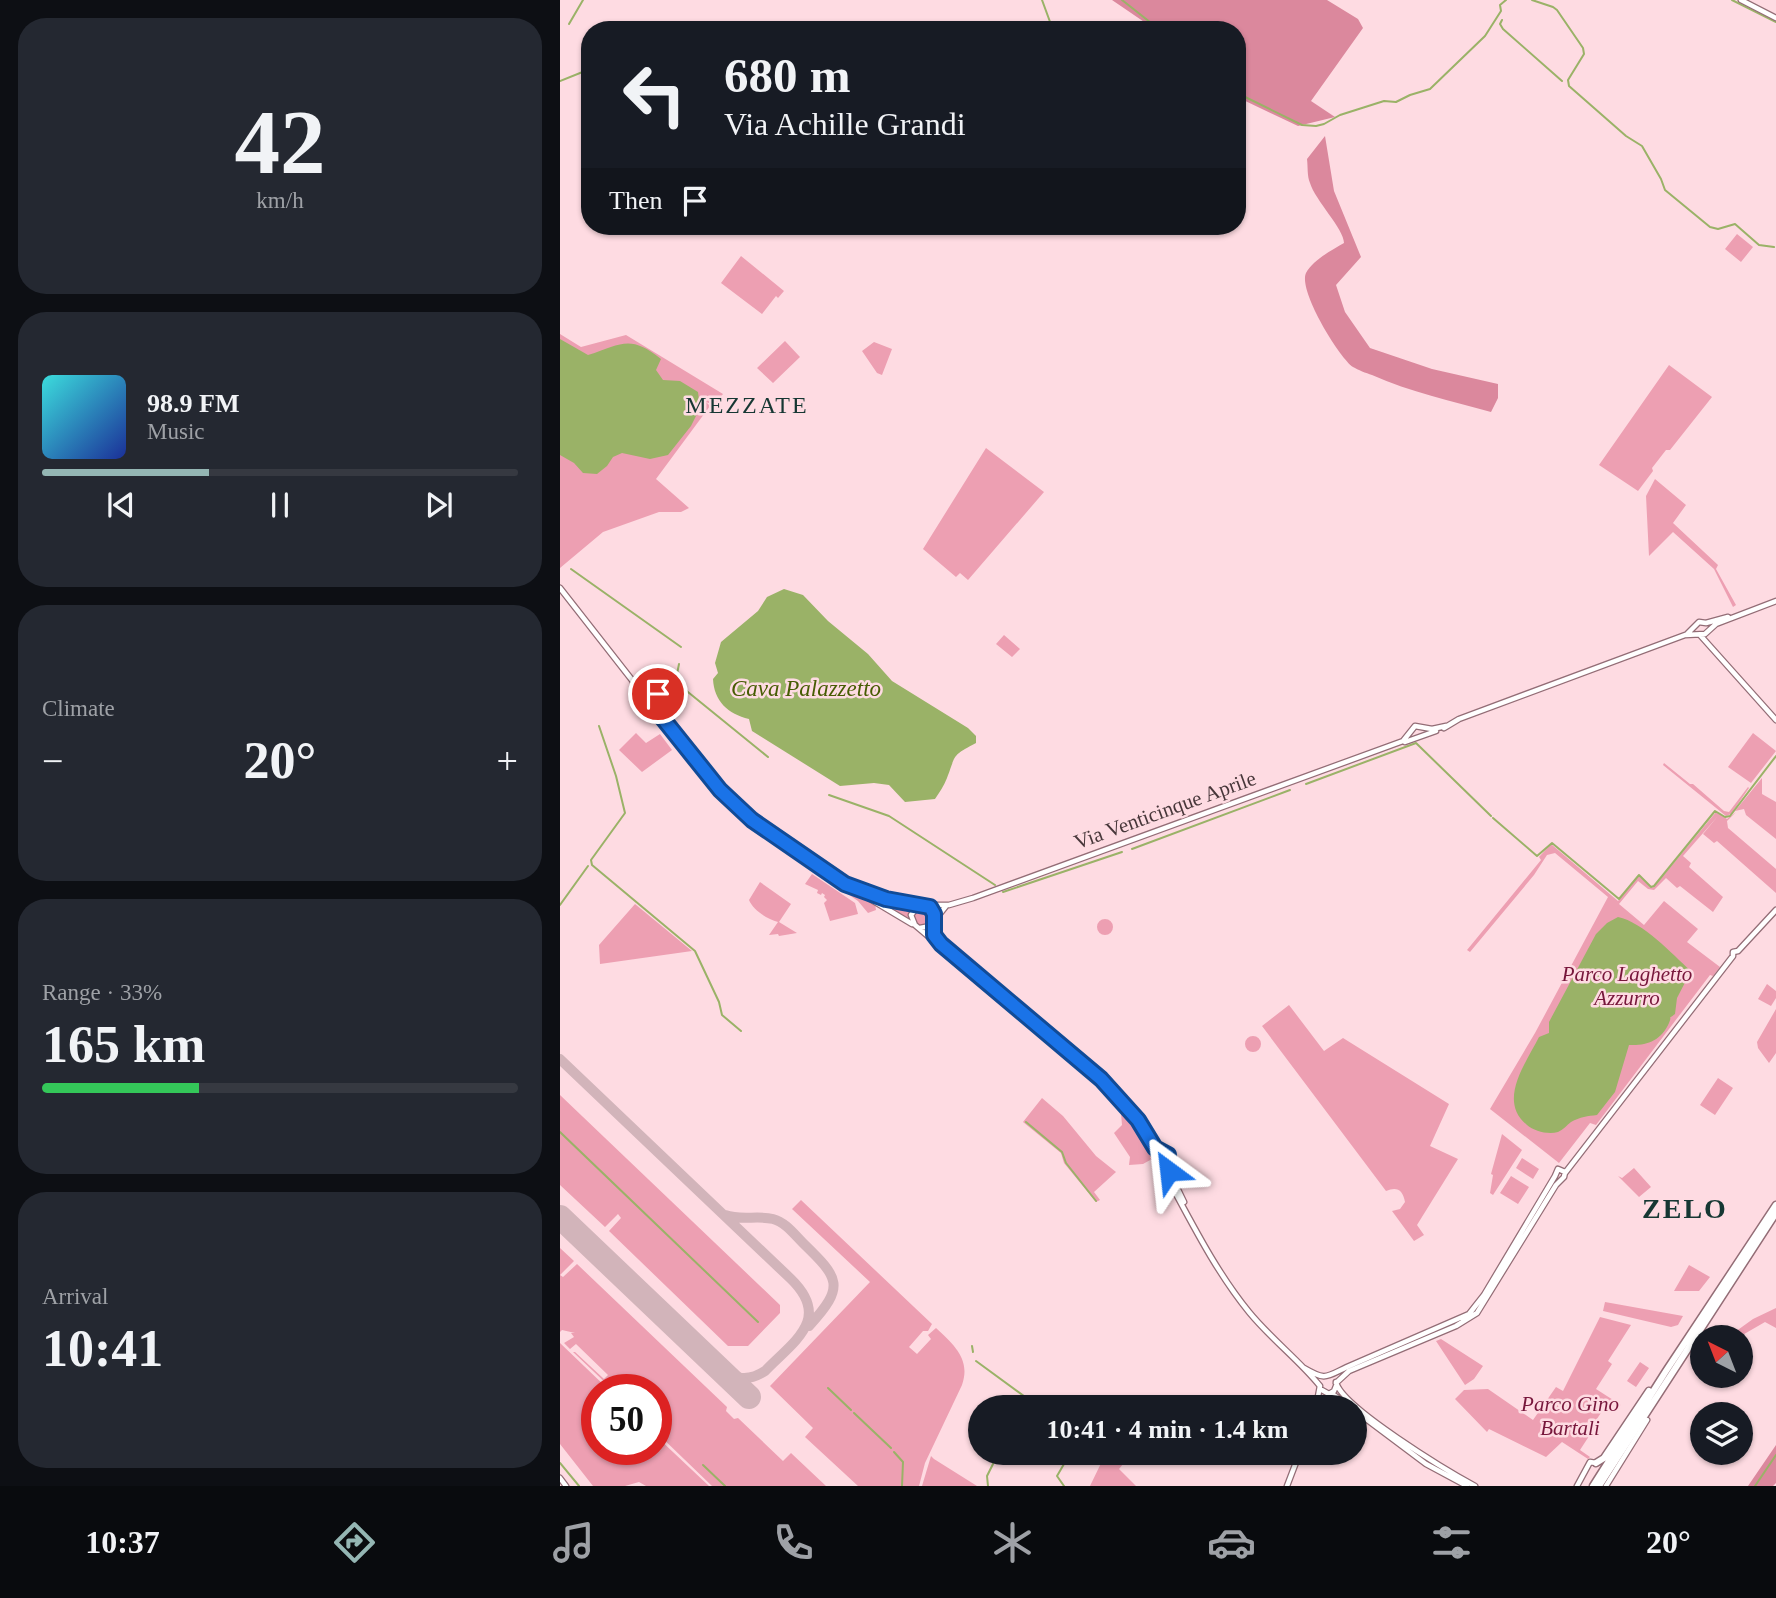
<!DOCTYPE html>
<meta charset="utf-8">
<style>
:root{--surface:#171b24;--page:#242831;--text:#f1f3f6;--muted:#9ea1a6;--line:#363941;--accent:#94b6b3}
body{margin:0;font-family:"Times New Roman",serif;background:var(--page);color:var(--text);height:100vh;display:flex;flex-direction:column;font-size:26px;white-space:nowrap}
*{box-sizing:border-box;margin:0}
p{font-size:23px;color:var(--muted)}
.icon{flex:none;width:38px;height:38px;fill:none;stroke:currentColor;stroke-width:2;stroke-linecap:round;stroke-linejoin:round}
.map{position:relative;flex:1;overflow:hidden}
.details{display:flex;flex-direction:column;gap:18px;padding:18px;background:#0d0f14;width:560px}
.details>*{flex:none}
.guide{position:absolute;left:21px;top:21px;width:665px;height:214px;border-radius:28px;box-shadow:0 2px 5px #0004;background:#171b24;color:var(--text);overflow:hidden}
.needle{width:46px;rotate:318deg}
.controls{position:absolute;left:1130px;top:1325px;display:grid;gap:14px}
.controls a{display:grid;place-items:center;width:63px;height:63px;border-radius:50%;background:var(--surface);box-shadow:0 2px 5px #0004;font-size:35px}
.speed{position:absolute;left:21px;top:1374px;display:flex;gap:14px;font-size:35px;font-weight:700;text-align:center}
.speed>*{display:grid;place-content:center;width:91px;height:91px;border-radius:50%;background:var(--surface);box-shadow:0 2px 5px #0004;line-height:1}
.speed .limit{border:10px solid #d22;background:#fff;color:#111}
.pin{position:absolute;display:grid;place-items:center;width:60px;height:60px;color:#fff;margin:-30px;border:4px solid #fff;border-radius:50%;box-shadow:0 2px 7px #0007}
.me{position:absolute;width:77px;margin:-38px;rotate:330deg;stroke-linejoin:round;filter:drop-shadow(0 0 5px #0008)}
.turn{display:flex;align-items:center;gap:24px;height:147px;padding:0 28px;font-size:32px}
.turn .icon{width:91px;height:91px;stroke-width:2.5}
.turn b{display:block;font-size:49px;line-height:60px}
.then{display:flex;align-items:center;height:66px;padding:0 28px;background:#0003;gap:14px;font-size:26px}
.big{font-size:52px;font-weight:700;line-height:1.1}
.details .card{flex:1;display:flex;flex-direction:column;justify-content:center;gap:10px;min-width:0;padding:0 24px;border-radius:28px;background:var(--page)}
.details .dial{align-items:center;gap:0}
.dial b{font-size:91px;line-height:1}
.song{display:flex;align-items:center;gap:21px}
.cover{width:84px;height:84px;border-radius:10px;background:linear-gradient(135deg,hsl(180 70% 55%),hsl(230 70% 35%))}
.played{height:7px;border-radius:4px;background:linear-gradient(90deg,var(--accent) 35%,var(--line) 35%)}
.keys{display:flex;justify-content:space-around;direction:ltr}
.heat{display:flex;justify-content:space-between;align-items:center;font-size:38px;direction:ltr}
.charge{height:10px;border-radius:5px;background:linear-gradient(90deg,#34c759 33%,var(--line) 0)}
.trip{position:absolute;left:408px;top:1395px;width:399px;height:70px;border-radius:35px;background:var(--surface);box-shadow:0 2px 5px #0004;font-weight:700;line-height:70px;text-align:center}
.dock{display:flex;height:112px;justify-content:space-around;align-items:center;background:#090b0e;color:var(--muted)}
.dock .icon{width:49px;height:49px}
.dock .active{color:var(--accent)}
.dock b{font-size:32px;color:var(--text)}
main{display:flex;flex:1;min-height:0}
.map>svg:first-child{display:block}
.green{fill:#ed9fb2}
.forest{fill:#db889d}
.water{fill:#9ab267}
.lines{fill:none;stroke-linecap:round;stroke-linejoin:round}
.stream{stroke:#9ab267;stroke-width:2}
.taxiway{stroke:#d2b4ba;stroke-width:10}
.runway{stroke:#d2b4ba;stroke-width:24}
.secondary-casing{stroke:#936d76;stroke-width:7}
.highway-casing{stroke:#936d76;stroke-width:9}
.secondary{stroke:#fff;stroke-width:4.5}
.highway{stroke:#fff;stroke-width:6}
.route-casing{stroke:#114b97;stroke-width:18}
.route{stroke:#1a73e8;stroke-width:12}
.labels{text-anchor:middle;stroke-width:5;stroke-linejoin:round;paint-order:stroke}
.street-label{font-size:21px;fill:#48373a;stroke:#fedbe2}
.park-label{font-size:21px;font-style:italic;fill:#77163b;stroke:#fedbe2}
.water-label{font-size:23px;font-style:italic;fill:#475c03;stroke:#fedbe2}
.quarter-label{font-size:24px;letter-spacing:2px;fill:#163733;stroke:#fedbe2}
.district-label{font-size:28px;font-weight:bold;letter-spacing:2px;fill:#163733;stroke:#fedbe2}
</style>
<main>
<section class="details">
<div class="card dial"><b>42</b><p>km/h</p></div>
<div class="card">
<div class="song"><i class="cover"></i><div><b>98.9 FM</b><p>Music</p></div></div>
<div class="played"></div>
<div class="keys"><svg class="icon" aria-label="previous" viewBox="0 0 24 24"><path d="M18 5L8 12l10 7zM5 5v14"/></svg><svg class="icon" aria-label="pause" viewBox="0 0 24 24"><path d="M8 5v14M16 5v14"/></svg><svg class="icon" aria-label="next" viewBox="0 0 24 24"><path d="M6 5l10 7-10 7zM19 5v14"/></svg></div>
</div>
<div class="card"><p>Climate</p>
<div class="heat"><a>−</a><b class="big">20°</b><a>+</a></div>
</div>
<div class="card"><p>Range · 33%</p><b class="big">165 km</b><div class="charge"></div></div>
<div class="card"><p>Arrival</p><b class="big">10:41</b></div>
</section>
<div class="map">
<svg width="1216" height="1486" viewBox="0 0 1216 1486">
<rect width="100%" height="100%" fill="#fedbe2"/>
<!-- green -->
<path class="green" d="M1177,234L1193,247L1181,262L1165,249Z
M181,256L224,291L218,298L216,296L202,314L161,283Z
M0,334L21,347L66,335L163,394L154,405L146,402L150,406L96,479L129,508L121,512H99L43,532L0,568Z
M225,341L240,357L213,383L197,368Z
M314,342L332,349L322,375L317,373L302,351Z
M1109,365L1152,397L1110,450H1106L1092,468L1093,471L1078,491L1039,465Z
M426,448L484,492L408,580L400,573L396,577L363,549Z
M1095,479L1126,505L1113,523L1158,565L1156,569L1176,605L1173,607L1154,569L1113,532L1089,556L1086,496Z
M444,635L460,649L452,657L436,644Z
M76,733L86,743L100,734L112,750L82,772L59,750Z
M1193,733L1216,751L1191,783L1168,767Z
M1104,763L1130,784H1133L1164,811L1169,812L1188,787L1189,788L1171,814L1166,816L1103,765Z
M1202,778V794L1216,802V839L1186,815L1184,809L1175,811Z
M1156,812L1167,819L1176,812L1167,821L1168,828L1216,869V893L1157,841L1154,843L1143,834L1158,816L1123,856L1131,863L1129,867L1163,897L1153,912L1120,886L1117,888L1106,878L1094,890L1088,889L1078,881L1059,904L1084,925L1104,901L1138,929L1127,942L1160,967L1153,976L1150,975L1036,1125L1030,1123L999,1163L930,1109L975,1033L1048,897L995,853L987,855L974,875L910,952L907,950L981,860L979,857L991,844L1058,901L1079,876L1091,888L1094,887Z
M181,813L224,844V847L222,848L195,830L179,815Z
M229,848L315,904L316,910L308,913L298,901L226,851Z
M252,874L295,903L298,914L270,921L264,903L267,900L264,897L265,895L262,893L261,895L257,893L258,890L245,884Z
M200,882L231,904L219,922L237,933L219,936L218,934L209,935L218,922C207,919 193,910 189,900Z
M325,902L352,906L348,918L323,904Z
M75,904L132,951L40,964L39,945Z
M353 916a10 10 0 1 1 20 0a10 10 0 1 1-20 0Z
M537 927a8 8 0 1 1 16 0a8 8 0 1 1-16 0Z
M1207,984L1216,991V998L1211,1006L1198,999Z
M729,1005L764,1051L783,1038L889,1104L870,1146L898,1159L857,1225L864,1235L854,1241L832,1211L840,1209L845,1202C843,1190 837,1186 826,1191L702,1026Z
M1216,1009V1053L1209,1063L1198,1048L1197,1042Z
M685 1044a8 8 0 1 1 16 0a8 8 0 1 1-16 0Z
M1158,1078L1173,1088L1155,1115L1140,1105Z
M0,1095L220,1305V1313L188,1346H168L49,1231L61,1218L58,1214L45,1227L0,1185Z
M482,1098L503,1116L536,1156L556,1172L534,1192L540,1200L536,1202L504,1163L501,1153L463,1122Z
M561,1113C575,1121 589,1143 592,1159L583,1164L569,1165L570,1157L554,1133L562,1125Z
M942,1134L962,1150L933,1195L930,1193L933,1175L931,1174Z
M962,1158L979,1169L973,1179L956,1168Z
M1074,1168L1091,1187L1079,1197L1058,1176L1062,1178Z
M951,1176L969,1187L958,1204L940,1193Z
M241,1200L372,1324L368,1331H363L349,1347L357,1354L371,1339L368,1335L376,1328C394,1345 411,1359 402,1385L365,1463L359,1486H298L245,1437L253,1428L210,1386L310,1282L232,1209Z
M0,1248L14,1261L0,1275L3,1277L17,1264L167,1407L166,1411L174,1419L178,1418L223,1461L231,1453L266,1486H152L96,1432V1390L52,1389L13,1352H15L44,1379L48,1375L16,1344L10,1349L4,1343L14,1337L11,1333H15L2,1330L0,1332Z
M1129,1265L1150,1277L1139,1291H1114Z
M1045,1302L1123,1316L1118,1325L1111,1327L1043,1311Z
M1216,1308V1328L1205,1322L1179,1337H1168L1193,1319Z
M1040,1317L1071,1325L1048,1361L1052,1364L1036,1389L1061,1405L1058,1408L1048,1402L1031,1428L1033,1430L1020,1450L1030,1457L1028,1459L1002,1442L986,1457L929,1429L927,1432L895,1399L904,1390L928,1389L973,1420L996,1387L1003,1391Z
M881,1339L923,1366L914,1379L905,1385L876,1341Z
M0,1343L48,1389L37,1390V1449H96V1436L149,1486H86L79,1482L65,1486H33L0,1444Z
M1080,1362L1089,1368L1076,1387L1067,1381Z
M546,1453H572L559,1469L576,1486H530Z
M371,1456L374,1459L417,1486H362Z"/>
<!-- forest -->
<path class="forest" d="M552,0H767L798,19L803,28L751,101L775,117L738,126L677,97V30H596Z
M765,136L774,191L801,257L776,285L785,312L810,348L872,369L938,384V398L931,412C892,401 850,392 812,375C806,373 798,370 793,367C778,356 738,290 746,273C753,260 772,250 784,243C784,229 755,200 750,183C747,176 748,167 747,159Z
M1216,1445V1483L1213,1486H1188Z"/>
<!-- water -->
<path class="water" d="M0,339L28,355C62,344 70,334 101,359L96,370L103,380L120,381L138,392L140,408L131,426L108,455L90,459L62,453L53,457L47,466L37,474L23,473L14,463L0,455Z
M224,589L243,595L268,621L308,654L332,681L408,728L416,736V743C391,756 396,755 387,778C384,786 379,793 375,799L345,802L329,785L314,783L280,786L192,731L189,719C168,714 154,701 153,679L158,673L155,663L161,642L198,611L207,597Z
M1058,917C1083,922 1112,954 1131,971L1117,998L1115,1014C1106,1021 1113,1014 1109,1023C1101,1041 1086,1046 1069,1045L1055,1092L1037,1115C1028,1116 1020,1117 1011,1122C1007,1125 1003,1130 998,1132C988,1135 974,1131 967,1125C937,1101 966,1063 979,1037L989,1033V1022L1036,934L1047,923Z"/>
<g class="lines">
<!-- stream -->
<path class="stream" d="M482,0L493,30
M562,0L600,30
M972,0L993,7L997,10L1023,48L1024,54L1008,80L1009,86L1066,136L1082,146L1101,179L1105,190L1150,227L1158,229L1175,224L1199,245L1214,247
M1172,0L1216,22
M942,20L940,24L943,29L1002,81
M9,24L23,0
M0,81L30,69
M677,93L742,125L756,126L764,124L780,115L824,101L836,102L850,95L870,89L925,36L941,11L940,5L946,0
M11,569L121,647
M119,664L116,679L123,688L208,757
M39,726L56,776L65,813L31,860L32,865L135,951L159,1002L162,1015L181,1031
M746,784L856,743L931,816
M269,795L329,816L435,885
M933,818L977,856L992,843L1059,899L1079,875L1091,887L1094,886L1155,811L1165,817L1170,816L1216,756
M572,849L730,790
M443,892L562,852
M0,905L28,866
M466,1122L502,1152L506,1163L536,1201
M0,1132L198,1322
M412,1346L413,1352
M416,1361L479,1407
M268,1388L291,1410
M463,1407L467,1400
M294,1413L331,1448
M334,1452L343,1462L342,1486
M0,1463L19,1486
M143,1465L165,1486
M428,1486L427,1476L439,1452
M504,1486L497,1476L511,1452
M1195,1486L1216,1455"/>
<!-- taxiway -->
<path class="taxiway" d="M0,1059L231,1279C272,1319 234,1341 205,1371C188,1382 175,1379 159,1369
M165,1215C181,1221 197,1215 213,1219C225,1222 234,1234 243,1243C279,1278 286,1286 249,1326"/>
<!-- runway -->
<path class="runway" d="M0,1217L189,1397"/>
<defs>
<path id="secondary" d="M1181,0L1216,18
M0,588L72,680L79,693
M1127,634L1139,622L1146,623L1168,617
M1140,635L1216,720
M100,715C97,706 101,700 97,693L91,688L83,690L78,697L80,705C86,711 93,709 100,715L171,802L192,820L286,884
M884,728L899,719L1125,635L1145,634L1156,624L1216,601
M845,742L876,731
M285,884L326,899L358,904
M300,893L352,924
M367,905L374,913L373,932L381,944L490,1036
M360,928L370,926L386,906
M570,1111L583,1129
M592,1143L598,1150L608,1155L609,1171L624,1202
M1005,1173L1173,956V952L1178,951L1216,910
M744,1368C766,1381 766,1377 787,1367L909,1314L924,1295L995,1176
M776,1382C781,1407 889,1472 915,1486
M776,1383L789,1371L896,1326L917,1313L996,1185L1004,1177L1005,1172L998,1169L995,1176
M760,1389L769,1394L774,1391L776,1386
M771,1393L791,1407
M756,1407L760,1386C739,1360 711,1339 689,1312C654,1269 630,1219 603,1170L596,1162L592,1149L579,1128L561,1105L538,1080L355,925L351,915L359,905H389L413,898L843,741L855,726L872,729L886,726
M760,1407L770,1394
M794,1410L866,1464L907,1486
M0,1478L6,1486
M727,1486L740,1452
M1017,1486L1030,1462L1036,1463
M1046,1486L1087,1420"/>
<path id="highway" d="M1036,1463L1044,1458L1089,1391
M1033,1486L1106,1371L1216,1205
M1039,1486L1216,1213"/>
</defs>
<!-- secondary casing -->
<use href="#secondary" class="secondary-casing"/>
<!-- highway casing -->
<use href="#highway" class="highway-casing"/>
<!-- secondary -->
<use href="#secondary" class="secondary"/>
<!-- highway -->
<use href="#highway" class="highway"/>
</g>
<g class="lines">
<defs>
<path id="route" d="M98,694L99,700L97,705L100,715L160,790L192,820L285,884L326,899L370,907L374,914V935L381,944L541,1079L578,1120L595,1148L608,1155L609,1171"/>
</defs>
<!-- route casing -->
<use href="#route" class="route-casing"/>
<!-- route -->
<use href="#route" class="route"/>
</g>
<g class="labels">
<!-- street labels -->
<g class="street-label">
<text transform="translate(605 810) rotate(-20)" y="7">Via Venticinque Aprile</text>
</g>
<!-- park labels -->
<g class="park-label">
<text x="1067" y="981">Parco Laghetto<tspan x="1067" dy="24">Azzurro</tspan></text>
<text x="1010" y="1411">Parco Gino<tspan x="1010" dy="24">Bartali</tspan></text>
</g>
<!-- water labels -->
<g class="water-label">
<text x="246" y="696">Cava Palazzetto</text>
</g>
<!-- quarter labels -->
<g class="quarter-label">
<text x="187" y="413">MEZZATE</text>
</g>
<!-- district labels -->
<g class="district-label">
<text x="1125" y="1218">ZELO</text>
</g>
</g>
</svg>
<div class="controls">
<a><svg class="needle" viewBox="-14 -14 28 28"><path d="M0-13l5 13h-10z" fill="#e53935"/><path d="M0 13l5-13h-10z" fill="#9ea1a6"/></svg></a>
<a><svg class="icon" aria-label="layers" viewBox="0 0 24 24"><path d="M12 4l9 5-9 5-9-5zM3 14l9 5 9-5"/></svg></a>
</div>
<div class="speed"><div class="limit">50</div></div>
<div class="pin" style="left:98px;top:694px;background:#d93025"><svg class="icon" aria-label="arrive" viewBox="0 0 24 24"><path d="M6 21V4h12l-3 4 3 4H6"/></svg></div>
<svg class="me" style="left:609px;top:1171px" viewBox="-20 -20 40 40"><path d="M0-17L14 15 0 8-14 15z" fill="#1a73e8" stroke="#fff" stroke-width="4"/></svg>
<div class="trip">10:41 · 4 min · 1.4 km</div>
<div class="guide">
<div class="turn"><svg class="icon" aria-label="left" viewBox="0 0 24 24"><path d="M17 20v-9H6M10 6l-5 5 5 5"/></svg><div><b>680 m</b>Via Achille Grandi</div></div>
<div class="then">Then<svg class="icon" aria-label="arrive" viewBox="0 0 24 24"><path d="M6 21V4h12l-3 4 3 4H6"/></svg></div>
</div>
</div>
</main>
<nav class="dock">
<b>10:37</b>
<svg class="icon active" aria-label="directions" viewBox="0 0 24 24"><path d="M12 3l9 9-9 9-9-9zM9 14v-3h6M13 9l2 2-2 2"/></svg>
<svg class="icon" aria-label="music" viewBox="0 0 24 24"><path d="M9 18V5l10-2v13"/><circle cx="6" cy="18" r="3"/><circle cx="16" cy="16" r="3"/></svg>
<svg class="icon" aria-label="phone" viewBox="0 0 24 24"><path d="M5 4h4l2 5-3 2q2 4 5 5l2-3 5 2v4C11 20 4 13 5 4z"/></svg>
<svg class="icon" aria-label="climate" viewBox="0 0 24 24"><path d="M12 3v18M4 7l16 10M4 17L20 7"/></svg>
<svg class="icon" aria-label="car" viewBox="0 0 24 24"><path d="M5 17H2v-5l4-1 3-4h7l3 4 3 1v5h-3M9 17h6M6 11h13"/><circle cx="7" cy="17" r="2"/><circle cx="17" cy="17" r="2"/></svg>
<svg class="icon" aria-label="filters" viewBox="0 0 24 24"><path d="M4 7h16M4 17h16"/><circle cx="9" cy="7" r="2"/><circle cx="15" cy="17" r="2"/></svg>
<b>20°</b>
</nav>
